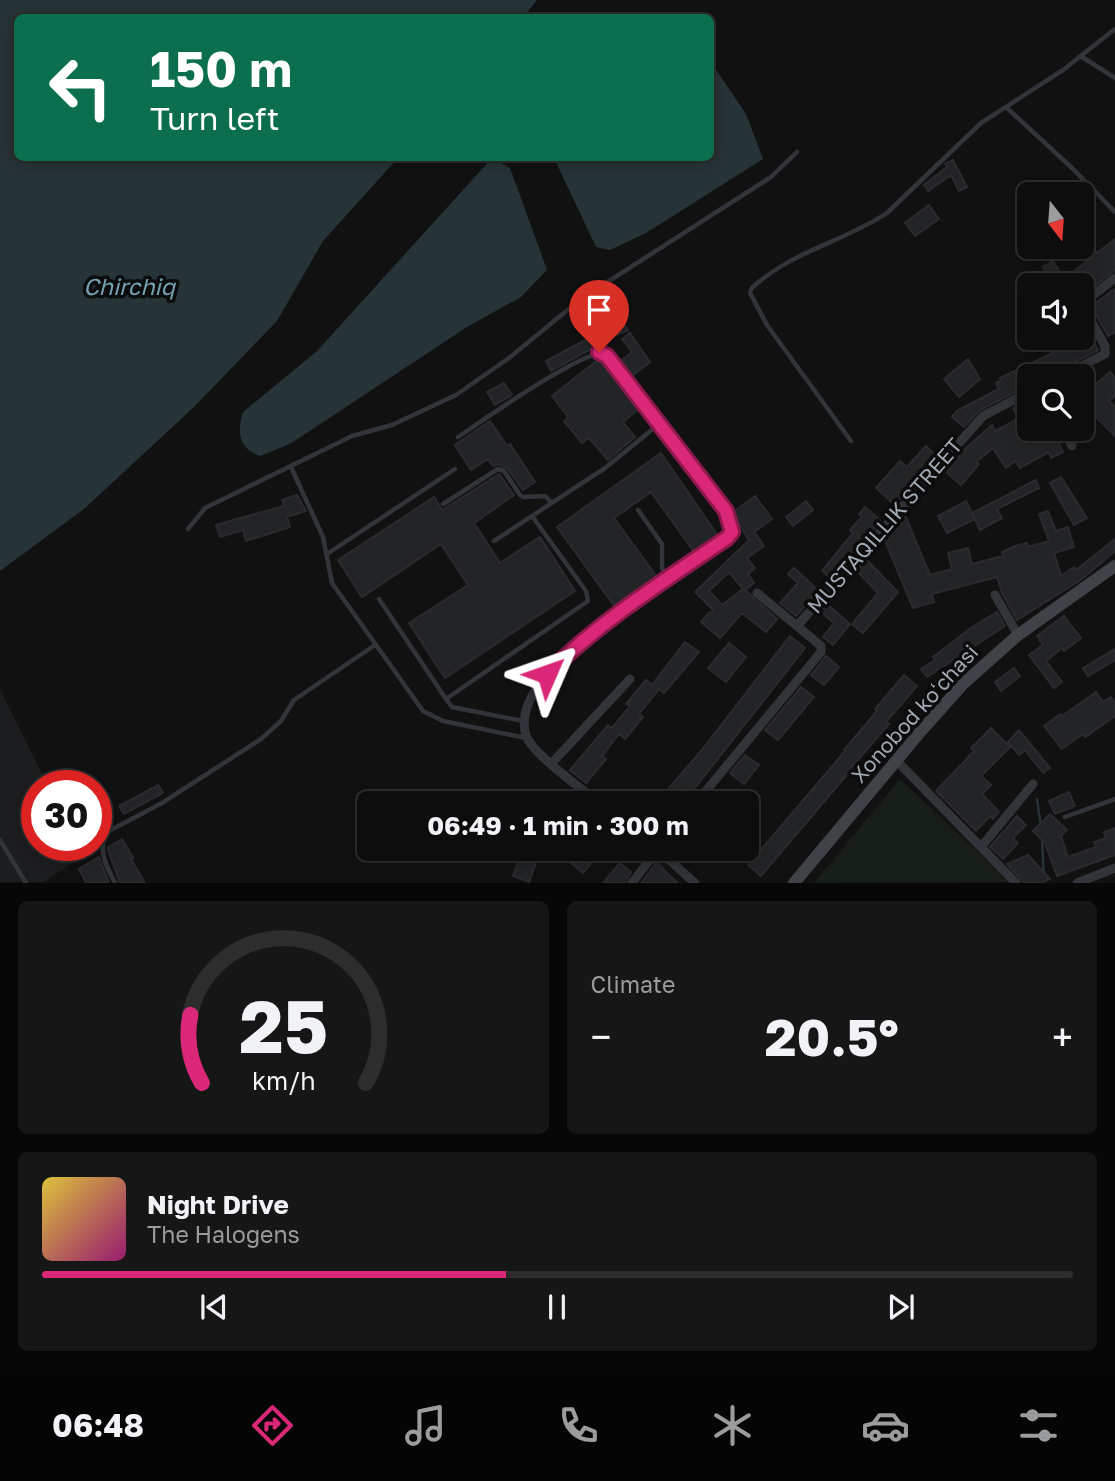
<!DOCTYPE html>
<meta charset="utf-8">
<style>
:root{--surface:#0d0d0e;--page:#161617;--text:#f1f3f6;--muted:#9a9c9e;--line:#2d2d2e;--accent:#db2777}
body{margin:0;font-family:"Golos Text",sans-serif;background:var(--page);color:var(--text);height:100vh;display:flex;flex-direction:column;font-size:26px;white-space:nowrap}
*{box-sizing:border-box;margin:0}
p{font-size:23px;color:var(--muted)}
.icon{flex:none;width:38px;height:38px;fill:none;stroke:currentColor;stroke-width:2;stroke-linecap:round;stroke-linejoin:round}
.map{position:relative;height:883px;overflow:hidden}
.side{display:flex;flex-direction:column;gap:18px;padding:18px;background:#070708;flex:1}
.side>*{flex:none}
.hud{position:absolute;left:14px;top:14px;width:700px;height:147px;border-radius:10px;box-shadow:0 4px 18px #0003,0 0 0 2px var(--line);background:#0b6e4f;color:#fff;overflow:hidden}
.needle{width:46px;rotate:163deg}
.tools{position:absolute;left:1017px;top:182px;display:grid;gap:14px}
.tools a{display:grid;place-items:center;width:77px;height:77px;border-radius:10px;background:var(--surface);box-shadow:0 4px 18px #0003,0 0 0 2px var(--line);font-size:35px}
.speed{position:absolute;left:21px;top:770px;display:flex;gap:14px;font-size:35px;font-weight:700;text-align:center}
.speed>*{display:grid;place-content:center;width:91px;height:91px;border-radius:50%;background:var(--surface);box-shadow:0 4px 18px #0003,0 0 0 2px var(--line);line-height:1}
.speed .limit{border:10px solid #d22;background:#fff;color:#111}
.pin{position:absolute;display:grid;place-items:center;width:60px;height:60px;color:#fff;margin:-72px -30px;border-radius:50% 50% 50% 0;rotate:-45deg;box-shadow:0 0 7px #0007}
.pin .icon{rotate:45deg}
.me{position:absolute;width:77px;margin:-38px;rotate:47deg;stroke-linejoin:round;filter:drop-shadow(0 0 5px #0008)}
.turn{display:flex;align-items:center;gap:24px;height:147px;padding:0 21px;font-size:32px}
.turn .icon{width:91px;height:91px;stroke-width:2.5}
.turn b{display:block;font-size:49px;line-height:60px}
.big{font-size:52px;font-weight:700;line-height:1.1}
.side .card{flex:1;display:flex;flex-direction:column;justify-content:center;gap:10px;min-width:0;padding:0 24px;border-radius:10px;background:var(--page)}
.side .dial{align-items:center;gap:0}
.dial svg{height:182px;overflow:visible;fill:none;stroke:var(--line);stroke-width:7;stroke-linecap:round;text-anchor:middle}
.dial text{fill:var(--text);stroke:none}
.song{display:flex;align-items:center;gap:21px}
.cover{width:84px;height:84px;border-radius:10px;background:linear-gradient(135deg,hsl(50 70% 55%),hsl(320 70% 35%))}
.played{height:7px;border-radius:4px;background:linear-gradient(90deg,var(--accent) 45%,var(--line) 45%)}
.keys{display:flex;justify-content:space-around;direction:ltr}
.heat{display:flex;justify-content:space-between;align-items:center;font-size:38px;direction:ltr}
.side .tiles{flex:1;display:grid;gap:18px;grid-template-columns:1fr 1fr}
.card:last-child{grid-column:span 2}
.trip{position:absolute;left:357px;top:791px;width:402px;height:70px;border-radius:10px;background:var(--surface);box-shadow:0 4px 18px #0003,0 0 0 2px var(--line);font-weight:700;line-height:70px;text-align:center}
.tab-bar{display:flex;height:112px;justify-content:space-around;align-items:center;background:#050506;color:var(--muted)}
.tab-bar .icon{width:49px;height:49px}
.tab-bar .current{color:var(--accent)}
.tab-bar b{font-size:32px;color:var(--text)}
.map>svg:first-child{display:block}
.built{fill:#1c1d1f}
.green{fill:#171d17}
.water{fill:#263337}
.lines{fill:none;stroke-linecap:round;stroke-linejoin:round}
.stream{stroke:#263337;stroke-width:2.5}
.building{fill:#232426;stroke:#2a2b2f;stroke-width:2;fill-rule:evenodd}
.service{stroke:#313438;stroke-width:4.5}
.minor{stroke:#313438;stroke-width:9}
.secondary{stroke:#3f4348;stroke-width:12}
.route-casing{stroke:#8e194d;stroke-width:18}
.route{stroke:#db2777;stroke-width:12}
.labels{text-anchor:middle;stroke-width:7;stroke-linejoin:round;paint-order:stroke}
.street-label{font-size:21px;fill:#a0aab4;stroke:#0c0c0d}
.water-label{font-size:23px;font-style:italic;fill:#74a2b3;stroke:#0c0c0d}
</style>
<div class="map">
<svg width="1115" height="883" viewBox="0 0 1115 883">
<rect width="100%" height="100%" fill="#111112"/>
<!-- built -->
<path class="built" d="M0,689L48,786H37V845H77L82,856L44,882H0Z"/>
<!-- green -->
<path class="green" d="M900,779L1010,882L814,883Z"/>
<!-- water -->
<path class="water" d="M0,0H537L523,18H18V158H398L323,241L277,321L194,407L84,509L0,571Z
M711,62L746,114L763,159L646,233L610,250L596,247L554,158H710Z
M492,158L510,168L547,270L521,297L467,327L290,444L260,456C238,448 237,432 243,412L317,351Z"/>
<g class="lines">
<!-- stream -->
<path class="stream" d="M1037,799L1041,827
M1042,837L1044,883"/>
</g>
<!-- building -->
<path class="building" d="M953,160L967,187L959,191L951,175L928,191L924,185L947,167L945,164Z
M929,205L939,219L915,236L905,223Z
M1115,239V270L1082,296V285H1029L1047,275L1043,267L1053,261L1064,279L1091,258L1086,252L1093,247L1097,253Z
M1115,289V332L1108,336L1091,306Z
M1082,318L1098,350L1049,376H1029V385L980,410L964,427L952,417L958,410L999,389L996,383L1001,380L1000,378L1082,339Z
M621,321L628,330L595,345V347L551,371L546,361Z
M630,333L650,362L629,378L618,363L632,352L622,339Z
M599,359L608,370L610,369L640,408L623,422L635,437L608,460L589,438L582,443L564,421L568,417L552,396Z
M968,359L980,379L959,397L944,379Z
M1110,372L1115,378V396L1109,401L1115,407V436L1088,409L1082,414V396Z
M504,383L512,395L495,405L487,392Z
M1029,400V429H1052L1063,452L1051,458L1049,452L1020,468L1015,461L1006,468L993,448L976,462L979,464L961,485L946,472L966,448L992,425L995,431L1018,419L1013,408Z
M490,421L507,446L510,444L535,482L523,490L507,468L498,464L493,466L488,459L471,470L455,445Z
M926,446L937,457L895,505L876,488L900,461L907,467Z
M661,453L718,536L694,552L651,492L614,518L657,577L615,607L557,527Z
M499,474L514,495L474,523L500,563L540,537L575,591L445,678L409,623L468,585L441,544L362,597L338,560L434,497L442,510Z
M1061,477L1087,518L1074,525L1050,483Z
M1036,480L1039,488L997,509L1002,518L980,530L972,513Z
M297,495L306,511L287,517L290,527L246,541L243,530L220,537L216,525L284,506L282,500Z
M755,496L772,519L754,532L764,546L747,558L755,568L748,574L754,583L745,590L777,619L766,632L742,613L720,638L701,622L709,613L714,611L695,592L749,540L732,513ZM729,572L743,589L722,605L709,591Z
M806,501L813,510L793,526L786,517Z
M966,501L975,519L947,533L938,516Z
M865,507L881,521L830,578L822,571L853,533L850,530L862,517L859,514Z
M1048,511L1056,531L1068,527L1074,547L1054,553L1061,576L1074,567L1076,570L1115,539V551L1082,579L1017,620L1002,593L997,577L932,594L934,602L913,608L884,538L905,515L930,575L952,569L948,553L968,548L972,564L1003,556L1002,552L1015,546L1027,543L1028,547L1049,541L1039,514Z
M866,559L898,592L863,633L852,624L878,593L856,570Z
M794,568L819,591L796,616L780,603L798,583L788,574Z
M826,603L850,624L833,645L823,637L834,623L820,611Z
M997,612L1005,626L927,677L921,669L935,660L933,657L971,628Z
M1064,616L1081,638L1064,651L1062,648L1046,661L1062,682L1054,688L1029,655L1043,645L1037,636Z
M790,636L805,648L691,793L694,795L689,803H656L701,751Z
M685,642L699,652L664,693L659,689L639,714L643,717L625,739L619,734L602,756L606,759L586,783L570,770L608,725L612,728L630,706L626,704L646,680L652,685Z
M729,643L746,657L726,682L708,668Z
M1115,649V660L1088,676L1083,668Z
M826,656L839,667L824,685L811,675Z
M1014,668L1020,676L1001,691L995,682Z
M904,675L917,686L886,722L889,724L850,769L851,770L761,876L748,865L845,751L844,750L877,711L875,709Z
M801,687L814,697L778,740L765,730Z
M1096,692L1103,702L1111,697L1115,703V716L1085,737L1083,734L1062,749L1044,726L1060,714L1062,716Z
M991,728L1010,747L981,776L991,785L982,794L999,812L993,819L990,816L976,831L936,791L974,751L971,748Z
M1019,730L1050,768L1043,773L1025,750L1019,755L1008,742Z
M745,755L759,765L744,784L730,773Z
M158,785L163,793L124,814L119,806Z
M1069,792L1075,806L1055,814L1049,801Z
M1050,814L1067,830L1061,836L1068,857L1096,847L1094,842L1106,838L1104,832L1115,828V855L1057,876L1045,843L1033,831Z
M1017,816L1026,825L1013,838L1018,843L1003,859L990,847Z
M122,839L133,858L131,859L145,883H120L108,850V847Z
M523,849H538L530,861L536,863L529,882L513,876Z
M567,849L578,854L583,849H604L583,873L562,855Z
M1028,855L1050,879L1041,883H1024L1007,864Z
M99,857L109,883H86L79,869Z
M657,862L666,872L678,883H641Z
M620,863L631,872L625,883H603Z"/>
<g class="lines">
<!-- service -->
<path class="service" d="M1082,57L1115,78
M1006,107L1072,168L1115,212
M458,437C482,421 581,351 604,353L726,511L732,531
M851,441L767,325L750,293L752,288C790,252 845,241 887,213L981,123L1063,70L1115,29
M291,467L323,537L332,583L423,711L443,721L526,738
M443,504L498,469L504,471L520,495L523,497L545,496L552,503
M638,510L662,544V568L667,578
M188,529L205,508L352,436L392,425L456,395L509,358L581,299L771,177L797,152
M494,541L605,468L659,424
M327,554L455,469
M379,599L446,699
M523,721L452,707L446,699L588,601L586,591L532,516
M1065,817L1115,799
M0,840L26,883
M115,883C106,865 96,849 109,831L162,803L261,739L281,721L294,700L375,645"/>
<!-- minor -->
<path class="minor" d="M1062,376L1105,354V346L1083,306L1088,299L1115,278
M1064,429L1072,446
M757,593L797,626
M995,595L1018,635
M896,760L1016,883
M551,764L630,679
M600,803C583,790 531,753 526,735C519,713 534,689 548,673C568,650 594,632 618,615C654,588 690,563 727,538L732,532
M696,803L821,652V646L797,626L983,416L1029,392
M981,847L1033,784
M657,849L695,883
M632,883L658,849
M1077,883L1115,868"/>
<!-- secondary -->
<path class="secondary" d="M794,883L921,731L963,684L1018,635L1115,566"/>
</g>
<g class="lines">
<defs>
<path id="route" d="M547,674C600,621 665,580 727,538L732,532L726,511L607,356L599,352"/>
</defs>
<!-- route casing -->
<use href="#route" class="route-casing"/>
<!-- route -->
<use href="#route" class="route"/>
</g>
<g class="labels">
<!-- street labels -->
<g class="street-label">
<text transform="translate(885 526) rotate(-49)" y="7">MUSTAQILLIK STREET</text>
<text transform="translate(915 714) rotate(-48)" y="7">Xonobod koʻchasi</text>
</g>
<!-- water labels -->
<g class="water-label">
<text x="129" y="295">Chirchiq</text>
</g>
</g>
</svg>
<div class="tools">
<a><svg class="needle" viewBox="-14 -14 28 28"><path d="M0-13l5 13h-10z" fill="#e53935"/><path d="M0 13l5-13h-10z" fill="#9a9c9e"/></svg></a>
<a><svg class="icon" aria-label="sound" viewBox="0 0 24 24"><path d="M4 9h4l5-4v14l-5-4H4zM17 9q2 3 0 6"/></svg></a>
<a><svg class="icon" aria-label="search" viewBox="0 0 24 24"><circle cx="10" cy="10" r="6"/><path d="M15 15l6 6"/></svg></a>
</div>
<div class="speed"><div class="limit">30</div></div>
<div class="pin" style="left:599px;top:352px;background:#d93025"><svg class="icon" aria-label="arrive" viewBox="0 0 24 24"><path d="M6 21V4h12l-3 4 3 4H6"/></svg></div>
<svg class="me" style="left:547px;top:674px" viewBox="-20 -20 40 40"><path d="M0-17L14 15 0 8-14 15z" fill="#db2777" stroke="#fff" stroke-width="4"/></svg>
<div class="trip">06:49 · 1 min · 300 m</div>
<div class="hud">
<div class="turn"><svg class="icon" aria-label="left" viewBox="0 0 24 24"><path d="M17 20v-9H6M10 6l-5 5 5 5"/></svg><div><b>150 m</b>Turn left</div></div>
</div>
</div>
<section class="side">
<div class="tiles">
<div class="card dial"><svg viewBox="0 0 100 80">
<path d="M14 69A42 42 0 1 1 86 69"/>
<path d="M14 69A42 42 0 0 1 9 39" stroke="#db2777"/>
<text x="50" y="56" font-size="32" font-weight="700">25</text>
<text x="50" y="72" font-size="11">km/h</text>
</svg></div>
<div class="card"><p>Climate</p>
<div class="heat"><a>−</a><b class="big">20.5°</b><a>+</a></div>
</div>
<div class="card">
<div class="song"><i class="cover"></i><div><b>Night Drive</b><p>The Halogens</p></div></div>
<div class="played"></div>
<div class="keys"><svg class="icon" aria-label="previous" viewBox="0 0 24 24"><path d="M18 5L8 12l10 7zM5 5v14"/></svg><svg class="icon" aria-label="pause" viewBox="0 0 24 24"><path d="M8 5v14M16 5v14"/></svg><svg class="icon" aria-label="next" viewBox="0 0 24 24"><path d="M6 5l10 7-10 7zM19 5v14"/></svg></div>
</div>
</div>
</section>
<nav class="tab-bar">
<b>06:48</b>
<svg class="icon current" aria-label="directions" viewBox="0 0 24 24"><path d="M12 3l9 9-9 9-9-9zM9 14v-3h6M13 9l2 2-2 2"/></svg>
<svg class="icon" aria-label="music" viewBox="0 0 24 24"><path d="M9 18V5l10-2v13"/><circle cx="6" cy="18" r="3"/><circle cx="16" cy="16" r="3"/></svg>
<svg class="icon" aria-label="phone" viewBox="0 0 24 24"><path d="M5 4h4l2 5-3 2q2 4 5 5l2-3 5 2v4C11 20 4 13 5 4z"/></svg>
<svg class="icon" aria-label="climate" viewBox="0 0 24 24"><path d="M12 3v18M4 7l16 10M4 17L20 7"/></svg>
<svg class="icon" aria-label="car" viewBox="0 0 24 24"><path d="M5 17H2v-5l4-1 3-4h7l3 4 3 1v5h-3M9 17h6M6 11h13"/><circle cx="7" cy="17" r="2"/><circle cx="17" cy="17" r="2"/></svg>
<svg class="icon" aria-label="filters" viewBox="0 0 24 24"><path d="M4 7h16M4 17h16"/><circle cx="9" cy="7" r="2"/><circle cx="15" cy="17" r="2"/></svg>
</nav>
